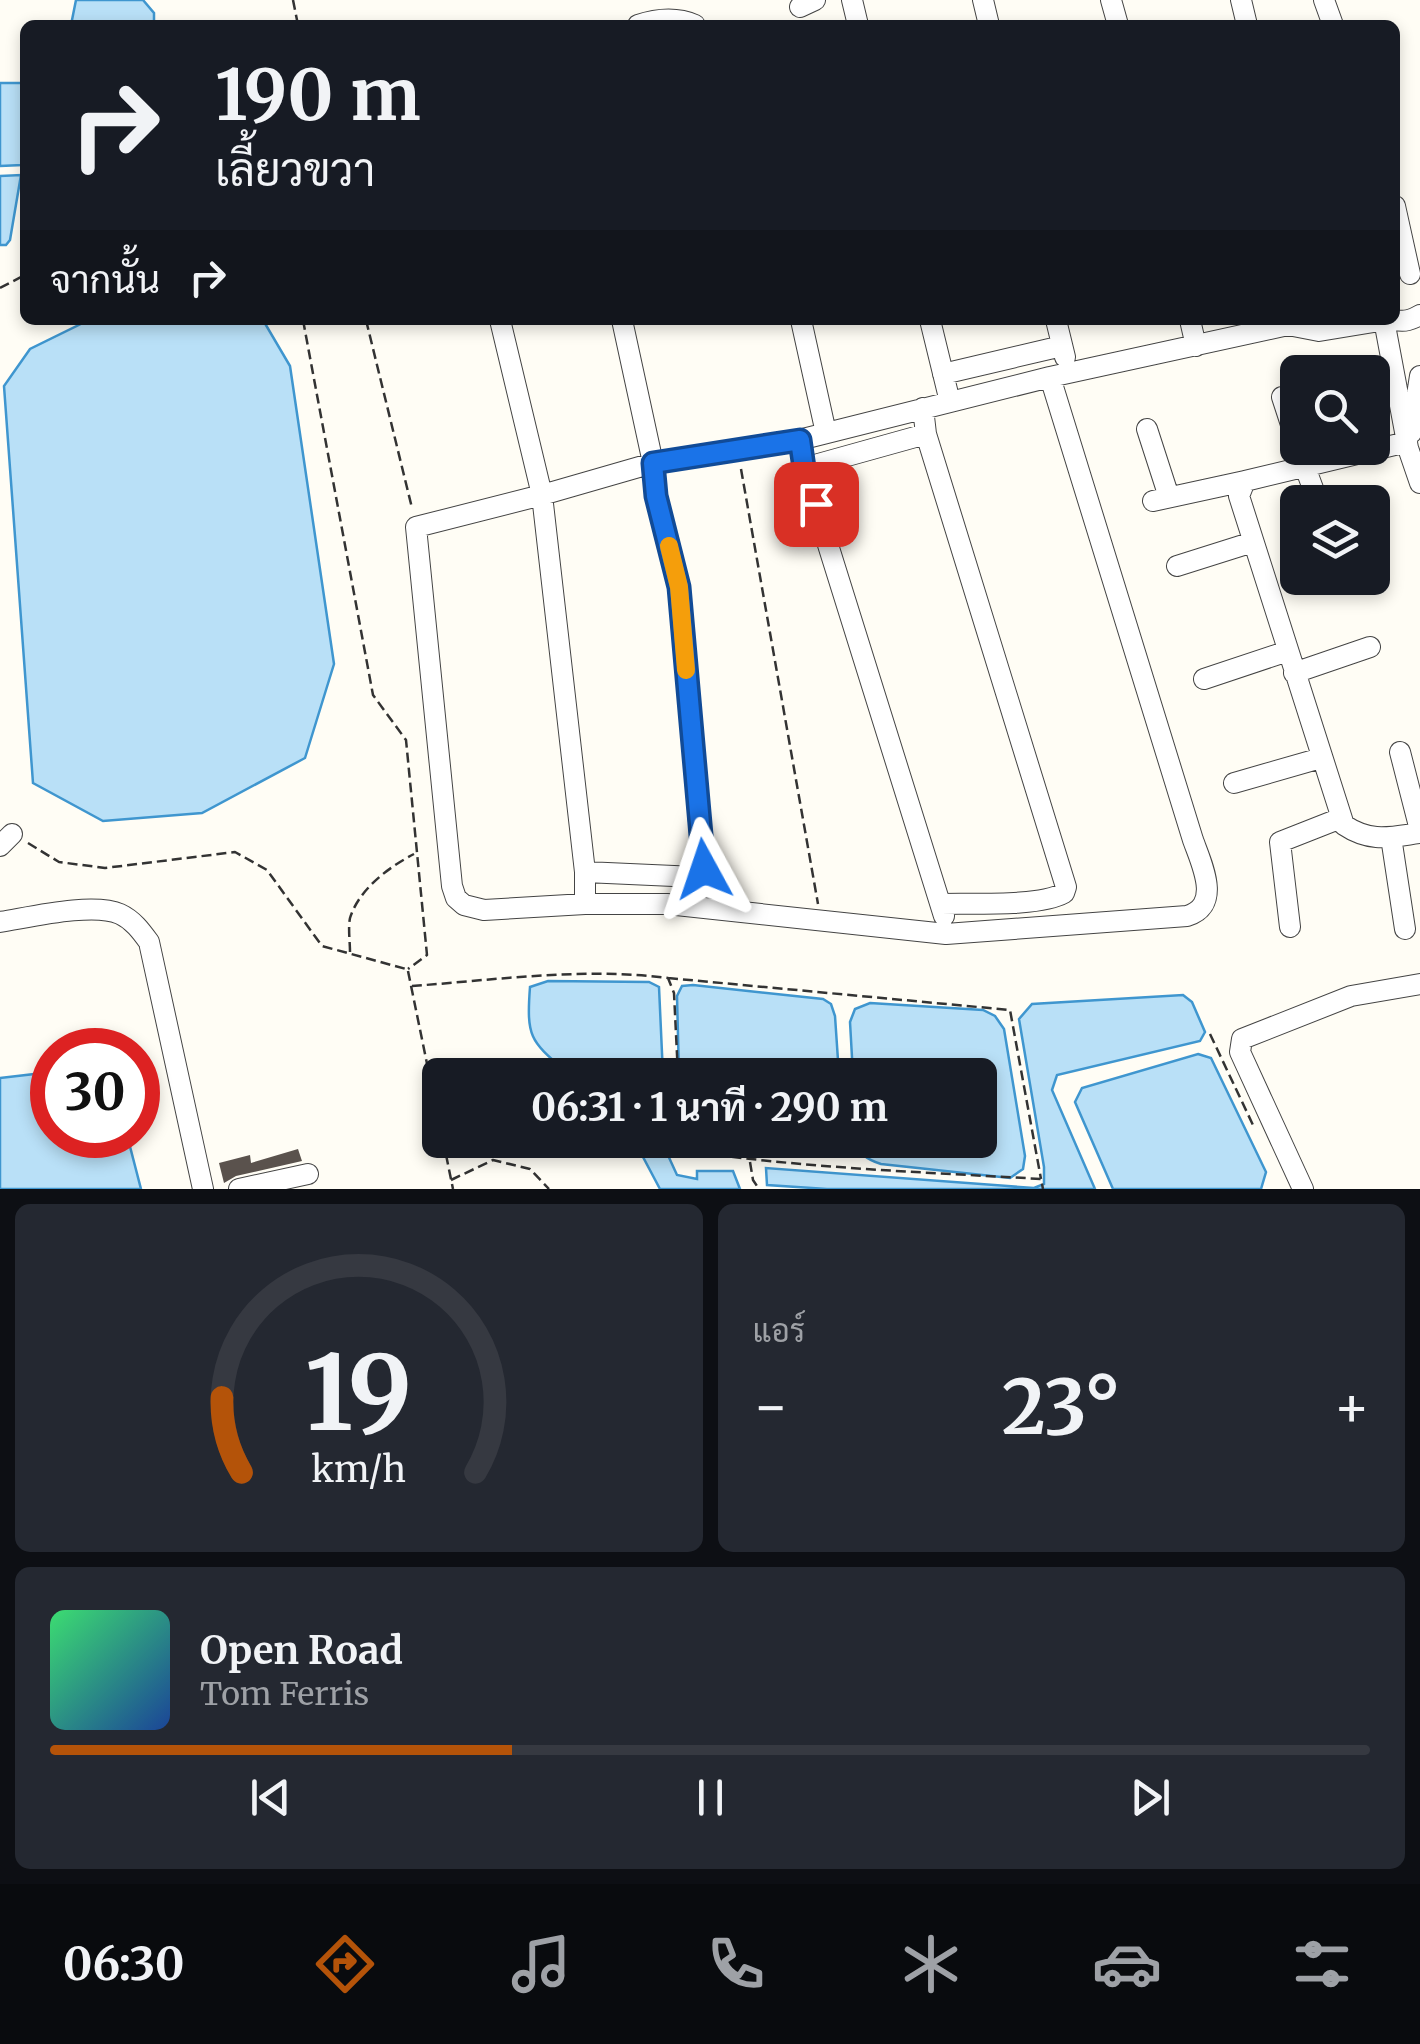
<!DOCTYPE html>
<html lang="th">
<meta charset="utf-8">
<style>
:root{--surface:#171b24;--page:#242831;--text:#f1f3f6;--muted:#9ea1a6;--line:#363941;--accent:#b45309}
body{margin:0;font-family:Merriweather,Sarabun,serif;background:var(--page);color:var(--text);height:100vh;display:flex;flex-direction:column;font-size:38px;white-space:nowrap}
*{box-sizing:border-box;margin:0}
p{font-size:32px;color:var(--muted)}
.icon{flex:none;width:55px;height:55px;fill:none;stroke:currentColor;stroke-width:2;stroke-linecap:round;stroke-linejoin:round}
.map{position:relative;height:1189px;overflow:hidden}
.side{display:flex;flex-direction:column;gap:15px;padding:15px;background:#0d0f14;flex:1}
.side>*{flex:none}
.hud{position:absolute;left:20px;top:20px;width:1380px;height:305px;border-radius:15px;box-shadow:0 5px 15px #0003;background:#171b24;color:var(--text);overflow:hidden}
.fabs{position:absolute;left:1280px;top:355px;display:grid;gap:20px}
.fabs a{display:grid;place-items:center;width:110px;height:110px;border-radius:15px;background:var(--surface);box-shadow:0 5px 15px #0003;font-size:50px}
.speed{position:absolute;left:30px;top:1028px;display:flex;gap:20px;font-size:50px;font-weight:700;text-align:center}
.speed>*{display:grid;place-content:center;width:130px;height:130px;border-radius:50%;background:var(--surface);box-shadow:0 5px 15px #0003;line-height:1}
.speed .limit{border:15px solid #d22;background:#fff;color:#111}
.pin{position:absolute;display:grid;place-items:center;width:85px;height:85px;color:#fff;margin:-42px;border-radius:20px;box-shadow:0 5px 15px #0006}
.me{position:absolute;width:110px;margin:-55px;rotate:355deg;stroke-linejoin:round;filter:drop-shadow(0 0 8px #0008)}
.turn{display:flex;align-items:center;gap:35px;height:210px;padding:0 30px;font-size:45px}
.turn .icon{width:130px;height:130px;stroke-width:2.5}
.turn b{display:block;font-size:70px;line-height:85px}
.then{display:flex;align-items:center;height:95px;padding:0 30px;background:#0003;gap:20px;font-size:38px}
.big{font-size:75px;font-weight:700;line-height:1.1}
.side .card{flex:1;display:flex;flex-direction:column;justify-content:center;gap:15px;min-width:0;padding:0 35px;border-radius:15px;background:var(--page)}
.side .dial{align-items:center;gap:0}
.dial svg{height:260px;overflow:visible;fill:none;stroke:var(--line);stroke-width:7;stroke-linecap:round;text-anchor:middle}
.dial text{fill:var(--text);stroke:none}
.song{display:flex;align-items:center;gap:30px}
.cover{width:120px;height:120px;border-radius:15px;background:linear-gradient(135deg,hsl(140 70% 55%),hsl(220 70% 35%))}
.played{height:10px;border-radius:5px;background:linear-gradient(90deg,var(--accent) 35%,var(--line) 35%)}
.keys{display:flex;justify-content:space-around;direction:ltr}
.heat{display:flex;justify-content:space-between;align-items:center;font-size:55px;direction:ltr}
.side .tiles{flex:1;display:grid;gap:15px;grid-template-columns:1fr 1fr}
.card:last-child{grid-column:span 2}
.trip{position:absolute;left:422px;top:1058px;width:575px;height:100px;border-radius:15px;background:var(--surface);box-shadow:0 5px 15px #0003;font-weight:700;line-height:100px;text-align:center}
.menu{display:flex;height:160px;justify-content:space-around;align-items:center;background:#090b0e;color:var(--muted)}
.menu .icon{width:70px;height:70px}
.menu .current{color:var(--accent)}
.menu b{font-size:45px;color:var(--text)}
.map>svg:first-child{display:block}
.water{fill:#b9e0f7;stroke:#3f96cf;stroke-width:2.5}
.building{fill:#5a524d}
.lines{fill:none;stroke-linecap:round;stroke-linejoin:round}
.minor-casing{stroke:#444;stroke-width:22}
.path{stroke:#333;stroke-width:2.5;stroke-dasharray:10 5;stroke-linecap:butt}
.minor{stroke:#fff;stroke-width:20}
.route-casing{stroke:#114b97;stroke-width:25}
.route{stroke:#1a73e8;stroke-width:18}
.slow{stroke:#f59e0b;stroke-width:18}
</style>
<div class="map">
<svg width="1420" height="1189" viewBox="0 0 1420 1189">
<rect width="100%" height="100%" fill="#fffdf5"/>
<!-- water -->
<path class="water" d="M76,0H143L154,13V25H71Z
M0,83H25V135L22,165L0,166Z
M21,175L10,240L6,245H0V176Z
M89,320H263L290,366L334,664L305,758L202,813L103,821L33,783L4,386L30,349Z
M548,981L649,982L659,987L663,1075H570C531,1041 526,1040 530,987Z
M693,985L823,999L831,1004L835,1016L839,1075H679L677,996L682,986Z
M1183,995L1192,1002L1205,1032L1200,1041L1057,1075L1052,1090L1095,1189H827L767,1185L766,1168L1034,1188L1044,1184V1167L1019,1019L1032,1004Z
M870,1003L983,1010L995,1016L1004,1029L1025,1156L1023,1169L1010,1178L881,1164C868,1160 858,1154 856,1140H980V1075H853L850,1022L855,1009Z
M1198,1054L1211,1058L1266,1172L1261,1189H1113L1075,1102L1082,1088Z
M52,1072V1135H127L141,1189H0V1078Z
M634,1140H665L666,1151L677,1175L697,1179V1171H733L740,1189H660Z
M686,1140H843V1141L839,1150L829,1156L695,1146Z"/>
<!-- building -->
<path class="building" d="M298,1149L302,1161L236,1176L224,1183L219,1163L250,1155L251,1163Z"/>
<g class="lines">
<defs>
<path id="minor" d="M852,0L858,25
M983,0L989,25
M1111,0L1118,25
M1241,0L1247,25
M1324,0L1333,25
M800,7L815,0
M638,25C656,19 677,17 695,25
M1395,206L1410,274
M500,320L542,495L585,872V904
M801,320L826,433
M930,320L950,402
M1056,320L1065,357
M1190,320L1196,346
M1384,320L1408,448L1420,483
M1395,320C1405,322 1411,320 1420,315
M1288,325L1319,331L1386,320
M943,374L1062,346
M1050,377L1193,840C1202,865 1222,905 1187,916L946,934L667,904H585L484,910L464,905L456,898L452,886L416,527L542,495L653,463L799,440L1050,377L1288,325L1296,320
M1282,397L1298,446
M923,408L926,434L1066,887L1064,893C1039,907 972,903 941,904
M1147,429L1169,497
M1411,433L1420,376
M799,440L804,468L944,916
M1407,442L1245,481L1239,496L1344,825C1371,843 1390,837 1420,833
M1298,448L1318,502
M804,468L926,434
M1153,501L1245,481
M1177,566L1253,542
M1294,673L1370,647
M1204,679L1288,651
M1400,752L1420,830
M1234,783L1321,758
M1391,837L1405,929
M0,846L12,834
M585,872L696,877L702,874L703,869L679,587L656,495L653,463L622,320
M0,922C31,917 93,902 120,914C133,920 141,931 149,942L203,1189
M1290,927L1280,842L1341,818
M239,1189L308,1174
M1303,1189L1240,1052L1242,1039L1351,996L1420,984"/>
</defs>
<!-- minor casing -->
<use href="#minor" class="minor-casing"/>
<!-- path -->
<path class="path" d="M293,0L298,25
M0,288L25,275
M303,320L373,695L406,740L427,955L408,969
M366,320L412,508
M741,469L818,904
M28,843L59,862L105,868L235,852L267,870L322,946L406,969
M350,952C350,942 348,928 350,918C359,889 389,867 414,854
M408,971L440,1127
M668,978L1010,1010L1041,1179
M412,986C495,980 585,967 668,978L674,993L678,1075
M1210,1034L1253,1125
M443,1140L453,1189
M681,1140L682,1150C800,1168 921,1172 1041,1179L1043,1189
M750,1162L753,1180L759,1189
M451,1180L493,1160L530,1169L549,1189"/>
<!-- minor -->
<use href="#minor" class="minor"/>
</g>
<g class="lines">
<defs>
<path id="route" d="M704,869L679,587L656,496L653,463L800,440L804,468L816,504"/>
</defs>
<!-- route casing -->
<use href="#route" class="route-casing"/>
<!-- route -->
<use href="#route" class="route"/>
<!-- slow -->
<path class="slow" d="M669,546L679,587L686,670"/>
</g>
</svg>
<div class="fabs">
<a><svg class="icon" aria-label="search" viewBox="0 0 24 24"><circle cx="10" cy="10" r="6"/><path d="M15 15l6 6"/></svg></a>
<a><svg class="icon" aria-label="layers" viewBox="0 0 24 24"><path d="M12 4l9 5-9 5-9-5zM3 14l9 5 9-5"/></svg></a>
</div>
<div class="speed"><div class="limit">30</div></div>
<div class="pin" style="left:816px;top:504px;background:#d93025"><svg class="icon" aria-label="arrive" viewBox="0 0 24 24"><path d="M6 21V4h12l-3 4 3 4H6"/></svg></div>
<svg class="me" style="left:704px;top:869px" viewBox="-20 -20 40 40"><path d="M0-17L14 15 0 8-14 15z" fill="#1a73e8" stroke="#fff" stroke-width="4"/></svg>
<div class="trip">06:31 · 1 นาที · 290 m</div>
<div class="hud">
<div class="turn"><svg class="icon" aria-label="right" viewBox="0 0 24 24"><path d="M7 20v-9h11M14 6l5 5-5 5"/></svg><div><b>190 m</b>เลี้ยวขวา</div></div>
<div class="then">จากนั้น<svg class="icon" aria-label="right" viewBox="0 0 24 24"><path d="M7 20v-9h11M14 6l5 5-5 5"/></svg></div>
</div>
</div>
<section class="side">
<div class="tiles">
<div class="card dial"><svg viewBox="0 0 100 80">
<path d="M14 69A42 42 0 1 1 86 69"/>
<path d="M14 69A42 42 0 0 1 8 46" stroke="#b45309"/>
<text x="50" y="56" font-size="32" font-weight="700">19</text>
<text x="50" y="72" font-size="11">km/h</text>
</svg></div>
<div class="card"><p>แอร์</p>
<div class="heat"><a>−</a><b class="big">23°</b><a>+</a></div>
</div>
<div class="card">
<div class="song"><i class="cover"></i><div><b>Open Road</b><p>Tom Ferris</p></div></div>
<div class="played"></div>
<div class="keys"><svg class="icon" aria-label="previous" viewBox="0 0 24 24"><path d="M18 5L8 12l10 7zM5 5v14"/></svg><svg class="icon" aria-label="pause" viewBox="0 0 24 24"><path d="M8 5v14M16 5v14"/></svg><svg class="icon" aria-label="next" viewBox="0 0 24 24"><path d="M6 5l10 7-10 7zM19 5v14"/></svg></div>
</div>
</div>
</section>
<nav class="menu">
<b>06:30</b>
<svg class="icon current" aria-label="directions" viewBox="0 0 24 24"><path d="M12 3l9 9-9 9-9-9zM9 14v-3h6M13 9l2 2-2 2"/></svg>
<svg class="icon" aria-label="music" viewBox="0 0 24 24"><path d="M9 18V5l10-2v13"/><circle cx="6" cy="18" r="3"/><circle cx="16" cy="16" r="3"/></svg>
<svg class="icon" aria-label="phone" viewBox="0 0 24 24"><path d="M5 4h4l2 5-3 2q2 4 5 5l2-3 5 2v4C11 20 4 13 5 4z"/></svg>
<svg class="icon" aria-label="climate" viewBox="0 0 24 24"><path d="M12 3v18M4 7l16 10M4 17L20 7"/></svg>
<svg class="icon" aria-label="car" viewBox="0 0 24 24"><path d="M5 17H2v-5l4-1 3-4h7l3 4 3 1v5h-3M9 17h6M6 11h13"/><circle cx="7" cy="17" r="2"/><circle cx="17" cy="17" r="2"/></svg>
<svg class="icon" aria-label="filters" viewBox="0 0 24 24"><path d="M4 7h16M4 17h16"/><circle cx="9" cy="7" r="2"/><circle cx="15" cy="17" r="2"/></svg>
</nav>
